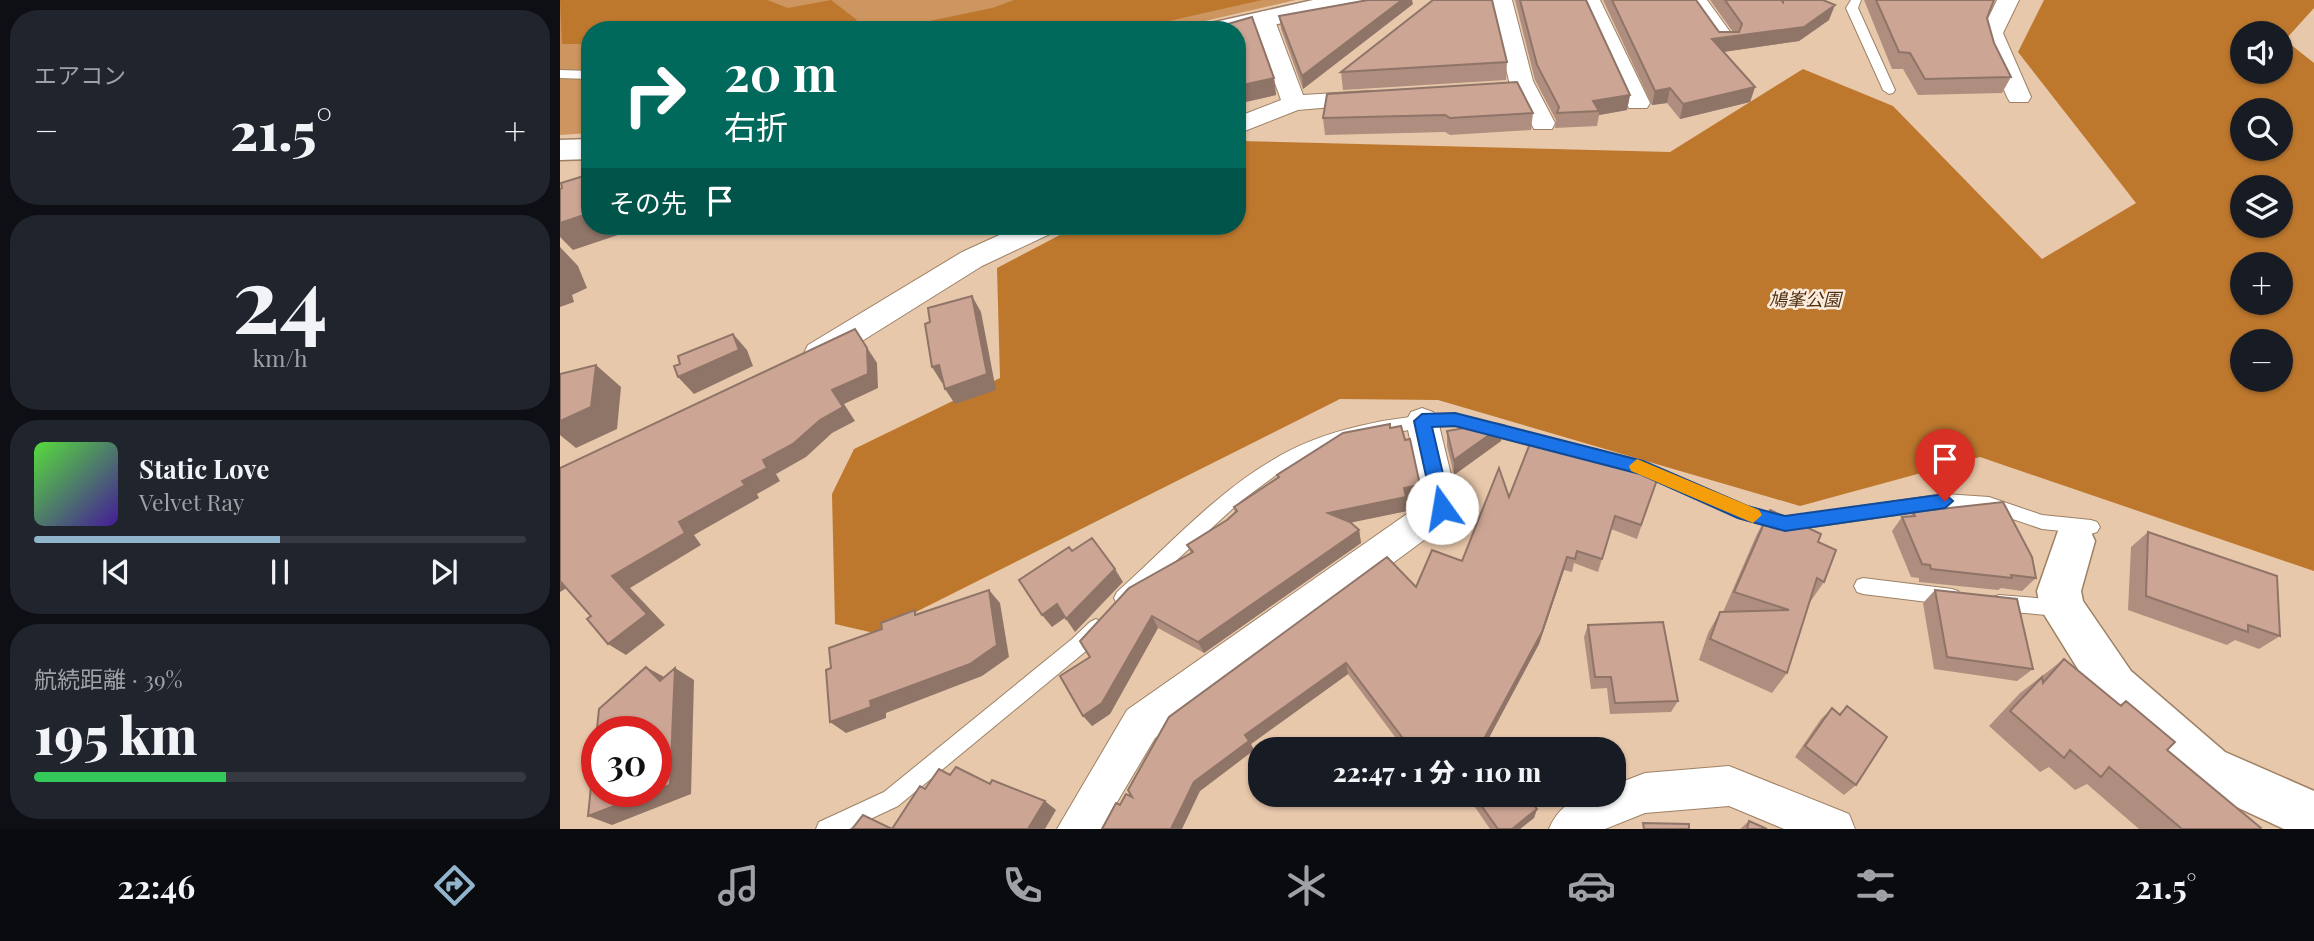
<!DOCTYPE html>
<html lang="ja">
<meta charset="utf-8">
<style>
:root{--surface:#171b24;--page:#20242c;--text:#f1f3f6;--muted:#9ea1a6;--line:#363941;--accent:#91b4cd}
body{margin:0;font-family:"Playfair Display","Noto Sans JP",serif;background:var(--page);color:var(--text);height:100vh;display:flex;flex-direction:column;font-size:26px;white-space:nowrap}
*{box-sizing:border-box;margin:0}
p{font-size:23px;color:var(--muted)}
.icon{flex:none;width:38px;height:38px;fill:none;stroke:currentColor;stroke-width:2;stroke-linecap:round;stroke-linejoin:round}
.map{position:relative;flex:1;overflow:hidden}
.drawer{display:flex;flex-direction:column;gap:10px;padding:10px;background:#0d0f14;width:560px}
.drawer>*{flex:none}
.top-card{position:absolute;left:21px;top:21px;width:665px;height:214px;border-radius:28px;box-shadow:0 2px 5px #0004;background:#00695c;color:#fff;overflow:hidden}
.controls{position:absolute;left:1670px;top:21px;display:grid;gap:14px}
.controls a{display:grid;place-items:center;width:63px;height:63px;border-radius:50%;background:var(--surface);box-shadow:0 2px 5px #0004;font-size:35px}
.speed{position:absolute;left:21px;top:716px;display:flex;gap:14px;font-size:35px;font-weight:700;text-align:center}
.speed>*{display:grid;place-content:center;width:91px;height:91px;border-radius:50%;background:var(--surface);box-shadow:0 2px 5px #0004;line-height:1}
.speed .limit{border:10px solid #d22;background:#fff;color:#111}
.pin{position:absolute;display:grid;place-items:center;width:60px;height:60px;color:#fff;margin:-72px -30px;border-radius:50% 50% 50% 0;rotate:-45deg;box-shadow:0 0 7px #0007}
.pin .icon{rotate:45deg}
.me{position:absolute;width:77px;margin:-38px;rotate:347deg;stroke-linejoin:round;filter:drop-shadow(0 0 5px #0008)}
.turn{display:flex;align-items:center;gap:24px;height:147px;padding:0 28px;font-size:32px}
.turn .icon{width:91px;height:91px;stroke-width:2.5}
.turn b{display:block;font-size:49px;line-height:60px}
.then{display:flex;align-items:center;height:66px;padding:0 28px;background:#0003;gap:14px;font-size:26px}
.big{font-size:52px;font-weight:800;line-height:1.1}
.drawer .widget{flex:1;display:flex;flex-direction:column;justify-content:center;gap:10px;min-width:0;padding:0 24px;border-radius:28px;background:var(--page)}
.drawer .dial{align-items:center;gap:0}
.dial b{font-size:91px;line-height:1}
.song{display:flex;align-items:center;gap:21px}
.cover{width:84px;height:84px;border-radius:10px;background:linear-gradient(135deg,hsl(110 70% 55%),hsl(260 70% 35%))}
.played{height:7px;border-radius:4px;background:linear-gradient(90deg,var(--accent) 50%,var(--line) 50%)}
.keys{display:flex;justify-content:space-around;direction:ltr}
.heat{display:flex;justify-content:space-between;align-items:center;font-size:38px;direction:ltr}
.charge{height:10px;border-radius:5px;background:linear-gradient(90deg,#34c759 39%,var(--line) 0)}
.trip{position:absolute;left:688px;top:737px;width:378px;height:70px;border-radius:28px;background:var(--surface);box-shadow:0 2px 5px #0004;font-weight:800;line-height:70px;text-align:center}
.menu{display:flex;height:112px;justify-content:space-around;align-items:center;background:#090b0e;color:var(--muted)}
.menu .icon{width:49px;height:49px}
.menu .selected{color:var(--accent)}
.menu b{font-size:32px;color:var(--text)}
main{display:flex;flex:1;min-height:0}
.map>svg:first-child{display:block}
.green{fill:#cd955f}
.forest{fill:#bd782e;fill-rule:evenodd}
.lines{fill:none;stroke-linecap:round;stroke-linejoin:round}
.lane-casing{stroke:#9d8065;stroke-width:2}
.street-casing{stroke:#9d8065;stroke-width:2}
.secondary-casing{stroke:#9d8065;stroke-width:3}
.lane{fill:#fff;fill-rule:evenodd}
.street{fill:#fff;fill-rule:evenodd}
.secondary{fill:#fff;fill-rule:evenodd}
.wall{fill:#af8e7f}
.shaded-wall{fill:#8f7468}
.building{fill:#cca594;stroke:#8f7468;stroke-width:2}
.route{fill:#1a73e8;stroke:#114b97;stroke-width:2}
.slow{fill:#f59e0b}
.labels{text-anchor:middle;stroke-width:5;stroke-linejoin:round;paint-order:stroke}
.park-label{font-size:18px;font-style:italic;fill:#4e3012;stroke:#fcecdd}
</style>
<main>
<section class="drawer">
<div class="widget"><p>エアコン</p>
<div class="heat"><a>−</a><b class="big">21.5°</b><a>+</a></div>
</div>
<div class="widget dial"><b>24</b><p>km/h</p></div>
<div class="widget">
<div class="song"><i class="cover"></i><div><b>Static Love</b><p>Velvet Ray</p></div></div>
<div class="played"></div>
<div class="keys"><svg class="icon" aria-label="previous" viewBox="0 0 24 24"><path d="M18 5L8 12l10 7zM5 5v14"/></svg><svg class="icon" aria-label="pause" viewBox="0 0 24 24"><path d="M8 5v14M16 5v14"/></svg><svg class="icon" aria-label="next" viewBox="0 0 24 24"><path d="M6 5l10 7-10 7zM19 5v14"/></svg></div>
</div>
<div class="widget"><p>航続距離 · 39%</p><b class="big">195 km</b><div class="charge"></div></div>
</section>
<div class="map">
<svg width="1754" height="829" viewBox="0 0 1754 829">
<rect width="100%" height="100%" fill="#e8c8ab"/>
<!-- green -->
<path class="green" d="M0,0H736L606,30H30V133L0,135Z"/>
<!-- forest -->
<path class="forest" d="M0,0H207L228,8L271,0L297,20L284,30H30V44H2Z
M454,0H702L569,30H326L432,8Z
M1484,0H1754V8L1725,40L1754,63V571L1420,457L1240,506L878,400L780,399L314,633L275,624L272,494L294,449L440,378L437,268L517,226H677L679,141L1110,152L1243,69L1333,106L1482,259L1576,203L1458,52ZM1682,33H1720V72H1682ZM1682,110H1720V149H1682ZM1682,187H1720V226H1682ZM1682,264H1720V303H1682ZM1682,341H1720V380H1682Z"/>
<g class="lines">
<defs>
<path id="lane" d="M1291,0H1301L1298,8L1335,90L1333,93L1329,94L1323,90L1286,8Z
M0,70L30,71V79L0,78Z
M895,414L1083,461L1187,506L1225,517L1385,494L1429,497L1482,515L1531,520L1537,522L1540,527L1537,532L1531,534L1482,529L1429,511L1385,508L1225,531L1178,518L1080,474L895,426L862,427L770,447L723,470L681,501L569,604L563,606L557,604L554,598L557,592C605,549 655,494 711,461C762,429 835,415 895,414Z
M1303,578L1392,589L1398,591L1401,597L1398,603L1392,605L1303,594L1297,592L1294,586L1297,580Z
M1439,595L1500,600L1506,602L1509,608L1506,614L1500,616L1439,611L1433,609L1430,603L1433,597Z
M536,619L542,622L545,628L526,651L338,806L289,829H256L259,822L324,792L512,639L530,622Z"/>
<path id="street" d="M930,0H952L973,81L995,123L992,129H974L949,81Z
M1018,0H1040L1090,103L1087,108H1069L1066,103Z
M1125,0H1147L1176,40L1173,45H1157Z
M1437,0H1459L1443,33L1471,97L1468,102H1450L1447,97L1421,33Z
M703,11L714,18L743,95L809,91L818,93L821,98L818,103L738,110L677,134V117L721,100L692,18Z
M459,226H496L492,233L422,266L270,361L259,365L248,361L244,353L248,345L402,252Z
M862,408L873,412L878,421L899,508L894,518L595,738L541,829H497L567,710L864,502L846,421L851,412Z
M1169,766L1289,814L1295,829H1224L1169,806L1085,813L1045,829H989C1001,800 1024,794 1054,794V785L1085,773Z"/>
<path id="secondary" d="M753,0H802L798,6L677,33V30H642L646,24Z
M30,139V159L0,160V140Z
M1514,522L1529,528L1535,541L1521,591L1523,601L1571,671L1665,752L1754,791V829H1724L1631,786L1539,703L1480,608L1477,591L1499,528Z"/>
</defs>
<!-- lane casing -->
<use href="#lane" class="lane-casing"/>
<!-- street casing -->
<use href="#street" class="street-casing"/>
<!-- secondary casing -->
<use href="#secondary" class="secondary-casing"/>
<!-- lane -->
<use href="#lane" class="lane"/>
<!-- street -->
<use href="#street" class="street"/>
<!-- secondary -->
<use href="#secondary" class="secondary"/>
</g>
<!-- wall -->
<path class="wall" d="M955,0H1026L1070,95L1067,110L1039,115L1037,126L995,128L996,120L975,80Z
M1043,0H1136L1159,32H1173L1150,0H1263L1269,20L1239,41L1163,52L1195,87L1190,102L1120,119L1107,103L1092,105Z
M1304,0H1434L1427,18L1434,43L1451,77L1442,93L1358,95L1343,69H1332Z
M853,4L743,89L721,29L719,16Z
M692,17L714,78L716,95L681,103L677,93V30H661V26Z
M947,62L946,80L783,90L781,72Z
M973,113L971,130L890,135L885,132L765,135L763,118Z
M943,425L941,441L894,475L887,446V431Z
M830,428L845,440L860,485L861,498L846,501L847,511L791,522L799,530L801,543L644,653L598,628L550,714L532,726L530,657L631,553L627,545L667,520L675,513L674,507L718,478L717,475Z
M1098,477L1077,539L1051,529L1038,572L1014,563L1012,572L1004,570L979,644L926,743L931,749H844L788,674L691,744L694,750L640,791L560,805L856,587L902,561L949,497Z
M1210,510L1258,542L1264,582L1250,602L1227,673L1212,693L1139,660L1148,633L1160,612H1163L1197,534Z
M1353,512L1476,578L1462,591L1441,588L1438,590L1359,582V578L1351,577L1332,531L1342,517H1350Z
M1588,532L1720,636L1699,649L1675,640L1667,645L1568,610L1571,547Z
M1375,590L1473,669L1457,681L1374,669L1363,603Z
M1028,625L1118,701L1111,712L1050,714L1047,688L1031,689L1024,637Z
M1504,659L1559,705L1566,701L1607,750L1700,829H1579L1527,784L1515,790L1489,767L1480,772L1429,726L1460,693Z
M1287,706L1296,785L1284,795L1235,757L1261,719L1272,708L1279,714Z
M906,794H965L977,809L974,818L960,829H930Z
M1189,821L1207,829H1180Z"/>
<!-- shaded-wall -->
<path class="shaded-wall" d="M842,0H852L853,4L743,89L742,76Z
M1275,5L1269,20L1239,41L1148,54L1152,39Z
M714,78L716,95L681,103L678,86Z
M1195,87L1190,102L1120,119L1123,104Z
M1110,88L1107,103L1092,105L1095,91Z
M1070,95L1067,110L1039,115V111L1033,101Z
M30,213V226H78L79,228L13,250L0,237V223Z
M0,247L18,266L27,288L12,295L14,302L0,307Z
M412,296L421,312L436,390L395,404L385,389Z
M295,329L317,363L318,388L284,404L295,421L272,433L246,457L216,474L220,481L197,494L199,498L134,535L141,545L70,588L105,625L66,655L48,644L52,576L119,522L182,481L272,390Z
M173,334L187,350L193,366L134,394L118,377Z
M36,365L61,387L57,429L16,448L0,435V421Z
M379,365L389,381L382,383L372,367Z
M943,425L941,441L894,475V460Z
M860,485L861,498L846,501L847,511L770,527L768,513L844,488Z
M799,530L801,543L644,653L638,642Z
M1007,557L1004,570L979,644L923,749L924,739Z
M555,569L563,582L515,632L506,619Z
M0,578L12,585L0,592Z
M429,590L440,603L449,657L422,676L326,713V718L286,733L270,722L310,701Z
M497,604L506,617L492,627L482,615Z
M592,616L598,628L550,714L532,726L523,716Z
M786,663L788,674L691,744L694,750L640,791L622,829H611L634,782L685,735Z
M86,667L106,678L115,668L134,680L131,794L52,825L28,816L96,791L100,681Z
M485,801L496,810L485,829H468Z
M977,809L974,818L960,829H952Z"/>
<!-- building -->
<path class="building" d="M808,0H842L742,76L719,16Z
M873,0H932L947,62L781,72Z
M960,0H1026L1070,95L1033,101L1039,111L997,113L999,107L977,65Z
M1052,0H1136L1159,32H1179L1182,24L1165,0H1221L1223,2V0H1263L1275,5L1244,27L1152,39L1195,87L1123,104L1110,88L1095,91Z
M1316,0H1434L1427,18L1434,43L1451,77L1365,79L1350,53L1339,52Z
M692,17L714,78L678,86L677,30H663L661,26Z
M957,82L973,113L890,118L885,115L763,118L767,94Z
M30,174V213L0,223V189L2,188L1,183Z
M412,296L427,374L385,389L379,365L372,367L365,324L370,322L368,308Z
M295,329L307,348L308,374L272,390L283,407L260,420L233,444L203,460L207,468L182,481L185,485L119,522L125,533L52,576L87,614L48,644L27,619L31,616L0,581V468Z
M173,334L179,350L118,377L114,366L120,364L118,356Z
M36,365L31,407L0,421V374Z
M934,423L943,425L894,460L887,431Z
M830,424V428L841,426L845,440L850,439L860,485L844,488L846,497L768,513L790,522L799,530L638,642L592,616L542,703L523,716L500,676L530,657L520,641L569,588L633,552L627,545L667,520L677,511L674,507L719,477L717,475L783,433Z
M971,441L1022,455L1023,452L1098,477L1081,525L1055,516L1042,559L1017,551L1015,559L1007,557L982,632L924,739L931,749H851L786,663L685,735L689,741L634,782L611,829H542L556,803L560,805L566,794L572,797L568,790L609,717L827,557L856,587L872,550L902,561L939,468L949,497Z
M1443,502L1472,557L1476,578L1451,575L1452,578L1371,569L1370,565L1362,564L1342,517L1355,516L1353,512Z
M1210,510L1261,534L1258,542L1276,550L1264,582L1257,578L1227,673L1150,639L1160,612L1229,610L1174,592Z
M1588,532L1717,576L1720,636L1688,625V632L1586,596Z
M532,538L555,569L506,619L497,604L482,615L459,580L509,547L512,551Z
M429,590L437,645L410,664L310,701L311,707L270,722L266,670L271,668L269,648L322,629L321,623L355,610V615Z
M1375,590L1457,599L1473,669L1387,657Z
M1103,622L1118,701L1055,703L1051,677H1035L1028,625Z
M1504,659L1561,706L1566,701L1615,742L1607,750L1701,828L1700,829H1622L1549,767L1541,777L1510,750L1504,758L1450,711L1482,677L1483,683Z
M86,667L100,681L115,668L110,785L96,790V732H37V791H94L28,816L39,709Z
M1287,706L1327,737L1296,785L1245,746L1272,708L1280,715Z
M396,767L430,784L432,780L485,801L468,829H292L303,815L332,829L360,786L365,789L379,769L390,775Z
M913,794H965L977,809L952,829H938Z
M1189,821L1207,829H1187Z
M1083,823L1129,824V829H1084Z"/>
<!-- route -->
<path class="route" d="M895,413L1083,461L1187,506L1225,516L1385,494L1393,501L1385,508L1225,531L1178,518L1080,474L895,426L872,427L891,508L882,515L873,508L854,421L862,414Z"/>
<!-- slow -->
<path class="slow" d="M1077,459L1199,510L1202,515L1193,523L1071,471L1069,466Z"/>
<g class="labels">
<!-- park labels -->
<g class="park-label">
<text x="1245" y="306">鳩峯公園</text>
</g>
</g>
</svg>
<div class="controls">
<a><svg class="icon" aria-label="sound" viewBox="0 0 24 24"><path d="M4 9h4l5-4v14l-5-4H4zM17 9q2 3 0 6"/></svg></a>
<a><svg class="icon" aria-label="search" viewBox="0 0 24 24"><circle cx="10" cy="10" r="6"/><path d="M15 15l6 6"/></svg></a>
<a><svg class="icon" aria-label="layers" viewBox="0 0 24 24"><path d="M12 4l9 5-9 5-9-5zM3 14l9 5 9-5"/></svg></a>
<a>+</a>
<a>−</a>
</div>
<div class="speed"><div class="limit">30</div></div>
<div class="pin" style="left:1385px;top:501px;background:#d93025"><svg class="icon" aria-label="arrive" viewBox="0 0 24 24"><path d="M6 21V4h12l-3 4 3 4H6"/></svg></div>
<svg class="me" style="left:882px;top:508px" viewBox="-20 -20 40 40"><circle r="19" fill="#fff"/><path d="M0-13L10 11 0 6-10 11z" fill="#1a73e8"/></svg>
<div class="trip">22:47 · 1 分 · 110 m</div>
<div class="top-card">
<div class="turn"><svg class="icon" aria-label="right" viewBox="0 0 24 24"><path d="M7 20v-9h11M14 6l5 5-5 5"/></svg><div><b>20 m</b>右折</div></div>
<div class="then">その先<svg class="icon" aria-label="arrive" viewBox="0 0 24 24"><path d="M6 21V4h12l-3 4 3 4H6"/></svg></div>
</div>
</div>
</main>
<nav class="menu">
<b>22:46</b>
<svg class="icon selected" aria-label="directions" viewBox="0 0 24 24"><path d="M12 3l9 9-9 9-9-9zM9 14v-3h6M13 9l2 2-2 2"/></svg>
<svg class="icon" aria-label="music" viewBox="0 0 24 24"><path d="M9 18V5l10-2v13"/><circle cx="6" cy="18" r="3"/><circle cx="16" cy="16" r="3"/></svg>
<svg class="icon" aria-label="phone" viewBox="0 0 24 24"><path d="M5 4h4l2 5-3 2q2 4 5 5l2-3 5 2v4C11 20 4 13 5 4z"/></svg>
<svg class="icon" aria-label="climate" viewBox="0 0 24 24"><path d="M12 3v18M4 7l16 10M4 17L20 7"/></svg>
<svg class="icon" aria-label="car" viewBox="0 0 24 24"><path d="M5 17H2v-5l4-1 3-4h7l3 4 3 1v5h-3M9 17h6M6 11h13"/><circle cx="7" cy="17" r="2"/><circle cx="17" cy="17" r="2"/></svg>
<svg class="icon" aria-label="filters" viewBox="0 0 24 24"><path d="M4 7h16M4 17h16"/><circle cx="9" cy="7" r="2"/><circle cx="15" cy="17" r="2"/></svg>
<b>21.5°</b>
</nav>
